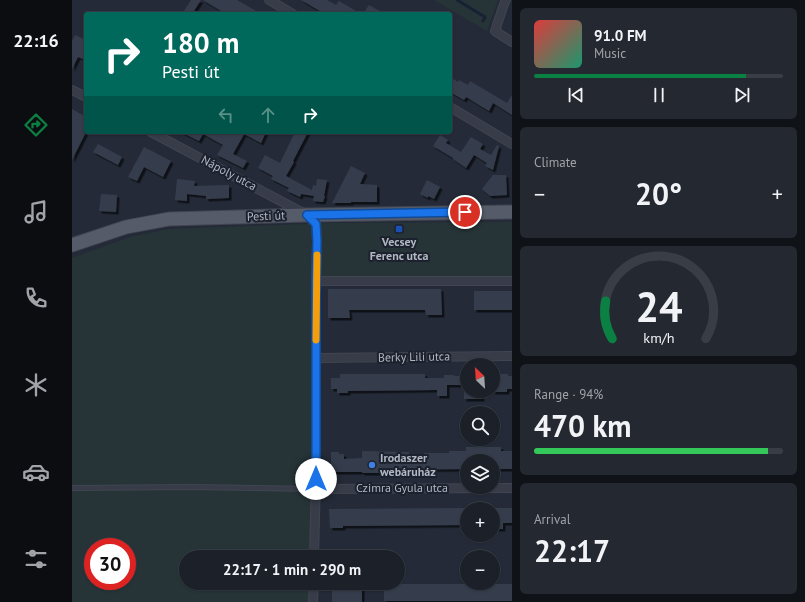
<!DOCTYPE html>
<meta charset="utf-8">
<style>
:root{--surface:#1b2029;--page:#242831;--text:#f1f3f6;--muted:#a0a3a8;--line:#393e46;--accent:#0b8043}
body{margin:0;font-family:"PT Sans",sans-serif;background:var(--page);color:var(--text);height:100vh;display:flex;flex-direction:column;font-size:15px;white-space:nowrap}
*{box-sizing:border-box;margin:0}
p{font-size:13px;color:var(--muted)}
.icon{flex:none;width:22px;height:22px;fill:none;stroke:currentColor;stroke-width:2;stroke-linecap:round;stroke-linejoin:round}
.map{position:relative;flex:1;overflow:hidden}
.panel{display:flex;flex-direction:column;gap:8px;padding:8px;background:#0f1217;width:293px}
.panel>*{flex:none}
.guide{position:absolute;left:12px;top:12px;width:368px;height:122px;border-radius:4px;box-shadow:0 1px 3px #0004,0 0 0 1px var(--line);background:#00695c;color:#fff;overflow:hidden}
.needle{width:26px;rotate:335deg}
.controls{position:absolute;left:388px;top:358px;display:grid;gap:8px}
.controls a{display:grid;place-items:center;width:40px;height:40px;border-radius:50%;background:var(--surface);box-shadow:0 1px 3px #0004,0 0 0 1px var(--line);font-size:20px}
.speed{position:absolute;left:12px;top:538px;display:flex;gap:8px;font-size:20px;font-weight:700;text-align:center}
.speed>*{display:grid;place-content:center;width:52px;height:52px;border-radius:50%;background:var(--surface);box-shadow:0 1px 3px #0004,0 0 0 1px var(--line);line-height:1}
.speed .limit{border:6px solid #d22;background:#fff;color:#111}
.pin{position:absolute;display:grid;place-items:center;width:34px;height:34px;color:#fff;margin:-17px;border:2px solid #fff;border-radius:50%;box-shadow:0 1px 4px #0007}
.me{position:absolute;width:44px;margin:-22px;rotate:0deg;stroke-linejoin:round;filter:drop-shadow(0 0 3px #0008)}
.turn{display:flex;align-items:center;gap:14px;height:84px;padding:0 12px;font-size:18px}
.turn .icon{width:52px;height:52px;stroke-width:2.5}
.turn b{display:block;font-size:28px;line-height:34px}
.lanes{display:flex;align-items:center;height:38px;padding:0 12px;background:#0003;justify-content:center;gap:20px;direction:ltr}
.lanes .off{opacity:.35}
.big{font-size:30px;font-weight:800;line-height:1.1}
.panel .widget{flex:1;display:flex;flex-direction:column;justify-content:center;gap:6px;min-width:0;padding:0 14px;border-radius:6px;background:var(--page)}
.panel .dial{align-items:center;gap:0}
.dial svg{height:104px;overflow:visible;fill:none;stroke:var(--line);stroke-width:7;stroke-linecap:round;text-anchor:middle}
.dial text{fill:var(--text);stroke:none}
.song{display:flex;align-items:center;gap:12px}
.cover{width:48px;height:48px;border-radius:6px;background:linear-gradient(135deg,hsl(0 70% 55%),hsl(160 70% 35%))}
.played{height:4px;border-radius:2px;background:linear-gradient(90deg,var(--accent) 85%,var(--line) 85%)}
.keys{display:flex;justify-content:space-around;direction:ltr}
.heat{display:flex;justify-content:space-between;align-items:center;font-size:22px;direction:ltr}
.charge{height:6px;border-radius:3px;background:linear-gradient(90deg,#34c759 94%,var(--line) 0)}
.trip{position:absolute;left:107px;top:550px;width:226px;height:40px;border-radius:20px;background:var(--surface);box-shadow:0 1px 3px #0004,0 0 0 1px var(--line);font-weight:800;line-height:40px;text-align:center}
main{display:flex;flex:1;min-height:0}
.menu{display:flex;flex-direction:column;width:72px;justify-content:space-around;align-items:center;background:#0b0d10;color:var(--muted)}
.menu .icon{width:28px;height:28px}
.menu .active{color:var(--accent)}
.menu b{font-size:18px;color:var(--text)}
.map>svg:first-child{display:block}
.green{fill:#263438;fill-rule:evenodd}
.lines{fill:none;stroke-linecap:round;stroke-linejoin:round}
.stream{stroke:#182034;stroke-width:3}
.building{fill:#363d4e;filter:url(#shadow)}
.service-casing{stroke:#404551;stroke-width:6}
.minor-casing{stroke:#404551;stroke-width:10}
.primary-casing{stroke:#404551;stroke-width:15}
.service{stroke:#373c48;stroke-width:4}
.minor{stroke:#373c48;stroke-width:8}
.primary{stroke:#555b68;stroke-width:13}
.route-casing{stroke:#114b97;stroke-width:10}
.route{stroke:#1a73e8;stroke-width:7}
.slow{stroke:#f59e0b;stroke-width:7}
.transit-dot{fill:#1a4fb4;stroke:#1c212d;stroke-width:1.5}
.shop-dot{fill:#3f7fe0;stroke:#1c212d;stroke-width:1.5}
.labels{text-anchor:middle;stroke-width:4;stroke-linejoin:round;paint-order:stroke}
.street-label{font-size:12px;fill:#b2b7c4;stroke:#1c212d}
.poi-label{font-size:12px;font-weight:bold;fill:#b2b7c4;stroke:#1c212d}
</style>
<main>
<nav class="menu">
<b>22:16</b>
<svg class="icon active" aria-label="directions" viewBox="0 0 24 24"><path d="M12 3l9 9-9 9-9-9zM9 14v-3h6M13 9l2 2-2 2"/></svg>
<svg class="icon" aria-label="music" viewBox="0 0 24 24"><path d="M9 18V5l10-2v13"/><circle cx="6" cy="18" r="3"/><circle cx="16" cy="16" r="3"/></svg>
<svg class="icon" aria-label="phone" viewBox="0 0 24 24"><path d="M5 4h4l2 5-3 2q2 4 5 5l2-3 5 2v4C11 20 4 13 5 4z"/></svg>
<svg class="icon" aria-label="climate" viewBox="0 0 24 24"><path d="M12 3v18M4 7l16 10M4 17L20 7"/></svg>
<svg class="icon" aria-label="car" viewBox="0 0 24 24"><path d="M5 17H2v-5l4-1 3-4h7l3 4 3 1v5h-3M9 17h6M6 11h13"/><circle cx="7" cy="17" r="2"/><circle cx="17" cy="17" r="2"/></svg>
<svg class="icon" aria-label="filters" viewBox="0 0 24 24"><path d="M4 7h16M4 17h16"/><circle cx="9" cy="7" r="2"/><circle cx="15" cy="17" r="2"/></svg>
</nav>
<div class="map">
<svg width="440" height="602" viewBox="0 0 440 602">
<defs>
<filter id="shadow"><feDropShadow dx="2.5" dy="2.5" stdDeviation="0" flood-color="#0009"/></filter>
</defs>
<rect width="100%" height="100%" fill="#242a37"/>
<!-- green -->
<path class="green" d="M362,0H426L415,31Z
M440,222V281H244L242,557H114V583H242L241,602H0V258L58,237L97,229L261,223ZM21,547H55V581H21Z"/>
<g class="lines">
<!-- stream -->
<path class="stream" d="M385,0L413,17L411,21"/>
</g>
<!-- building -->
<path class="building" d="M119,0H129L120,14H110Z
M131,0H165L189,14H154Z
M229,0H255L264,5L267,1L289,14H253Z
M297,5L313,14H291Z
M3,35L14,40V54L11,59L6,57L0,69V41Z
M378,77L386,82L387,80L396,85L398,81L435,103L440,95V115L421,103L417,111L394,97L392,100L378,92Z
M0,109L14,117V132L0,160Z
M109,132H194L189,143L172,134L161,154L175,161L171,168L145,155L151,145L131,134L127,141Z
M223,132H236L221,161L222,162L214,176L240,190L241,185L244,186L245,179L255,180L252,196H253L251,202L241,201L242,196L229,194L228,197L215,191L217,188L199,179L201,176L186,168L193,155L208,163Z
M368,135L376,140L374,143L389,152L399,137L411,144L408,149L419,155L425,145L427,146L421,170L413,166L415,163L402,155L394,168L381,159V158L361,146Z
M26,144L50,157L46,165L21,152Z
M72,147L99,161L91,177L72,167L65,181L56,177Z
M279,166L293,173L288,184L305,185V202H279V203H260Z
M421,175H434L435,195L418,196L410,189Z
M105,179L123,181L122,186L157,185V198L134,199V196L115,194V201L103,200Z
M355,180L368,187L362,199L356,196V198L348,194Z
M29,194L45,195L44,212L27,211Z
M256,289H369L370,315H354L353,310H277L278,318H256Z
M402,291H440V310H402Z
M268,374H353V378H372V375H382V376H395V385H375V396H365V390L276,391V393H265V389H259V378H268Z
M421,374H436V376H440V389H435V392H421Z
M392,391H410V399H392Z
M394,447H429V451H440V469H421V461H395V469L310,470V473H290V472H259V452H267V454H272V459L290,458V451L337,452V457L352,456V453H377V451H394Z
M395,508V525L271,526V528H258L257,509Z
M421,508H440V523H431V529H422V525H421Z
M260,583H272V586H290V602H260Z
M312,584H440V601H312Z"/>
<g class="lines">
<defs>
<path id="service" d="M0,488L120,487L244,489"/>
<path id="minor" d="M197,0L221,14
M434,0L433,1L423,31L440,42
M0,90L14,97
M378,107L440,144
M79,132L235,215L244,224L245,241L244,281V479L242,557
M244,281H440
M244,358L440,356
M244,489L440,488
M241,602L242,583"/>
<path id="primary" d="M0,245L54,227L97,219L235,215L440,212"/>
</defs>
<!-- service casing -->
<use href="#service" class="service-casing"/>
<!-- minor casing -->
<use href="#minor" class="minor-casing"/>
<!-- primary casing -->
<use href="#primary" class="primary-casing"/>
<!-- service -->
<use href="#service" class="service"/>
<!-- minor -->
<use href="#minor" class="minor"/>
<!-- primary -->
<use href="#primary" class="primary"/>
</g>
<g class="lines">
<defs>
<path id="route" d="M244,479V281L245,241L244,224L235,215L393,212"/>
</defs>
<!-- route casing -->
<use href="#route" class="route-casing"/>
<!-- route -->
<use href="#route" class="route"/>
<!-- slow -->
<path class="slow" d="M244,340L245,255"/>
</g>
<!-- markers -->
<rect class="transit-dot" x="323" y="225" width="8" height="8" rx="2"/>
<circle class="shop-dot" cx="300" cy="465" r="4"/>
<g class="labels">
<!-- street labels -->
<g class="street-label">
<text transform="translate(157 173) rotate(28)" y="4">Nápoly utca</text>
<text transform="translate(194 216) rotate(-2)" y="4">Pesti út</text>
<text transform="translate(342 357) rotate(-1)" y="4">Berky Lili utca</text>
<text x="330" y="492">Czimra Gyula utca</text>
</g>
<!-- poi labels -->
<g class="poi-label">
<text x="327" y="246">Vecsey<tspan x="327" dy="14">Ferenc utca</tspan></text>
<text x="308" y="462" text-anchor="start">Irodaszer<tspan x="308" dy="14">webáruház</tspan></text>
</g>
</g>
</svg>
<div class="controls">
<a><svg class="needle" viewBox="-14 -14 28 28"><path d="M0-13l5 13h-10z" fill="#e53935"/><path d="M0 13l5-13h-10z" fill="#a0a3a8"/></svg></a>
<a><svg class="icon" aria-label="search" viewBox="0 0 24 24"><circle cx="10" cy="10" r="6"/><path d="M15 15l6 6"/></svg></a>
<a><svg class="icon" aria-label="layers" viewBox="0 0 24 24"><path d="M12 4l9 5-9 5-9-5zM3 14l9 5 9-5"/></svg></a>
<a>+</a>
<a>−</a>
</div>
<div class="speed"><div class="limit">30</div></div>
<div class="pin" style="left:393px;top:212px;background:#d93025"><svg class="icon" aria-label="arrive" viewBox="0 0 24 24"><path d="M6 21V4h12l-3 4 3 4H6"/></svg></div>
<svg class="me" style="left:244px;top:479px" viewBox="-20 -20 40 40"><circle r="19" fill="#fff"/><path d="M0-13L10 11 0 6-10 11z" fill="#1a73e8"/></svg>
<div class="trip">22:17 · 1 min · 290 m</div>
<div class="guide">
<div class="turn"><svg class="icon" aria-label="right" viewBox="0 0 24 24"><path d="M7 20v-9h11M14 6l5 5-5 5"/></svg><div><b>180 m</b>Pesti út</div></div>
<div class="lanes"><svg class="icon off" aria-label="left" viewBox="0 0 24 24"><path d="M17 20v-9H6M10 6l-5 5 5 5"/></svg><svg class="icon off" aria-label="ahead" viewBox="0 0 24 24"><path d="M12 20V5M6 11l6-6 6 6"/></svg><svg class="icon" aria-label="right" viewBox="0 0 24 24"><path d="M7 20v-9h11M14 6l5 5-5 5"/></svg></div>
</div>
</div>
<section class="panel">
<div class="widget">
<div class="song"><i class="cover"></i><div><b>91.0 FM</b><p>Music</p></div></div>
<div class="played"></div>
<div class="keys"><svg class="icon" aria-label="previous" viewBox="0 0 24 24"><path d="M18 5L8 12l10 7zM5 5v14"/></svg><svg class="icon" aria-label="pause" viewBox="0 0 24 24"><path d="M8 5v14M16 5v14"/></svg><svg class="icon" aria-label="next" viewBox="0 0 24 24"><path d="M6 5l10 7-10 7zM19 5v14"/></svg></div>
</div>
<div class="widget"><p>Climate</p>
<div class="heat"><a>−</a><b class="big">20°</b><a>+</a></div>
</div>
<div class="widget dial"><svg viewBox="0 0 100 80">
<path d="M14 69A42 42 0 1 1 86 69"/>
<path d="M14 69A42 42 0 0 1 9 40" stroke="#0b8043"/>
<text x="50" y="56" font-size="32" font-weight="700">24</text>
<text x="50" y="72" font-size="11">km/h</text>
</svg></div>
<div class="widget"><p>Range · 94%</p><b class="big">470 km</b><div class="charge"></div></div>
<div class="widget"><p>Arrival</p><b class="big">22:17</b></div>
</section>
</main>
